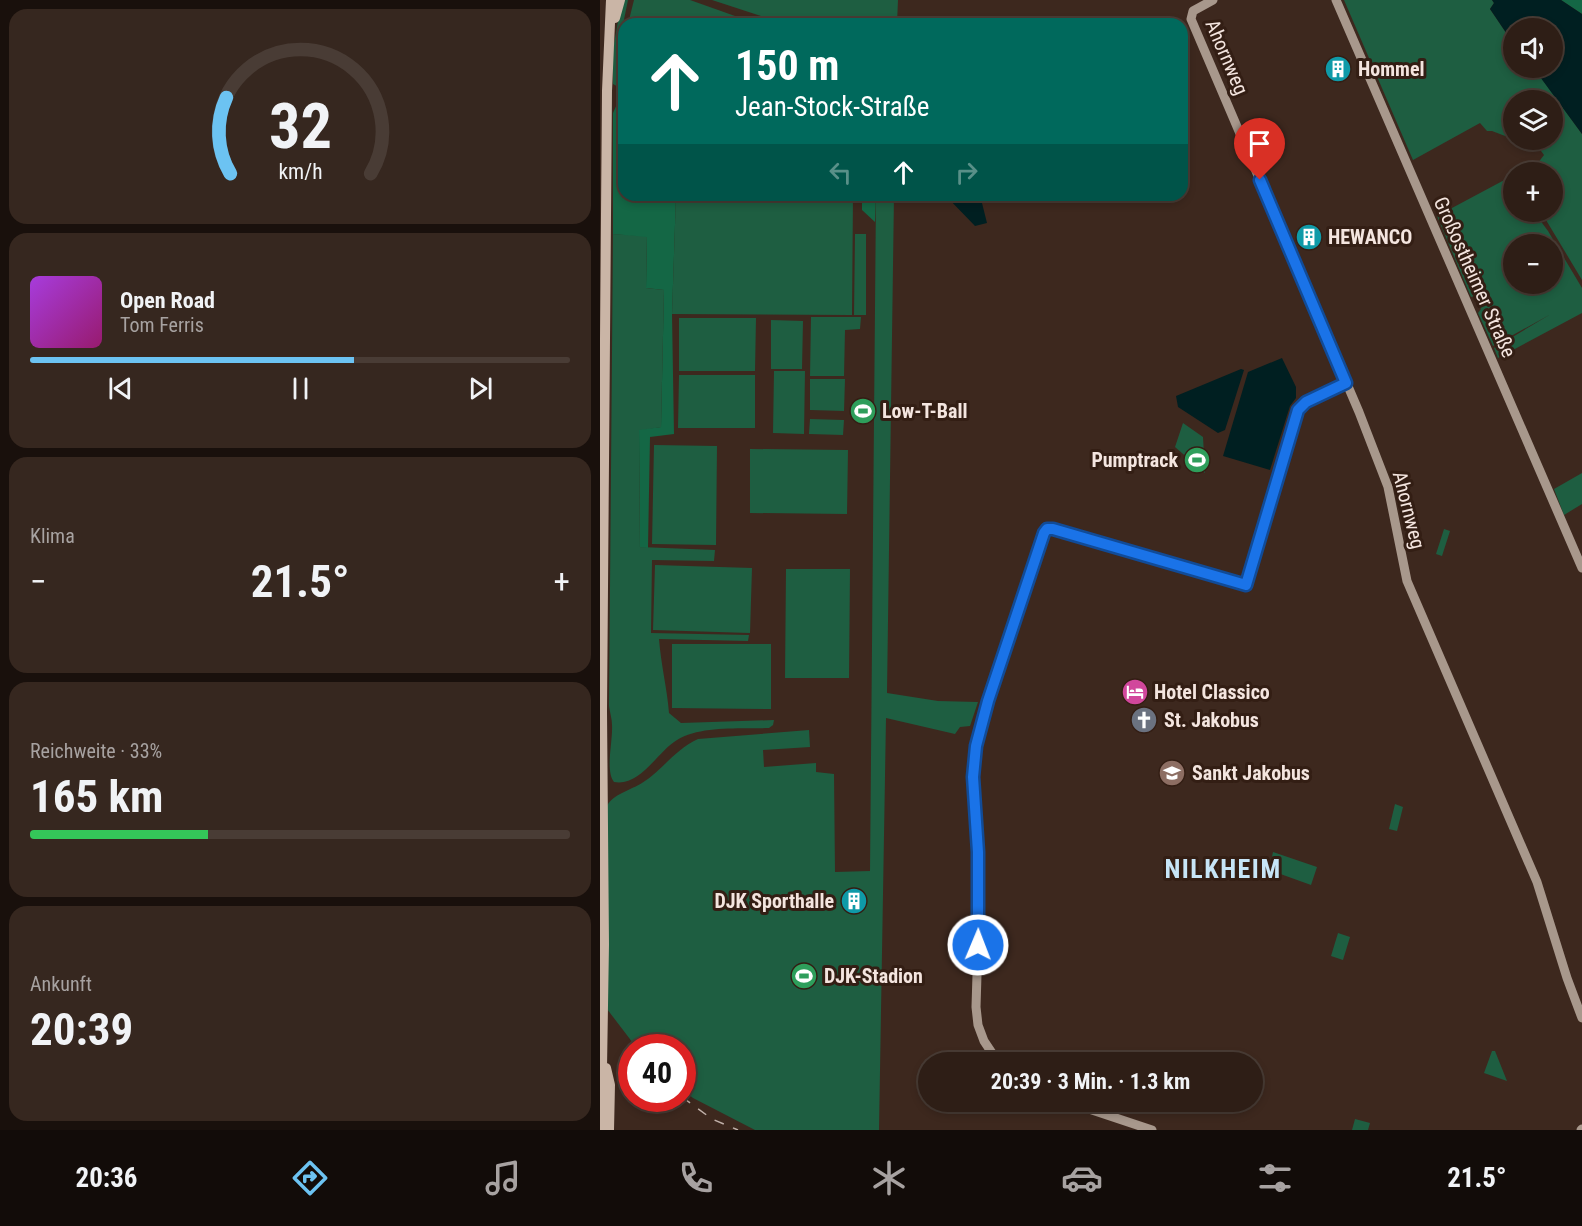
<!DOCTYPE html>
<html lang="de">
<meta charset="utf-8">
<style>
:root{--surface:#2e1e16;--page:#36271f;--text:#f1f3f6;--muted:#a7a2a1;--line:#493c35;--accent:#6cc3f2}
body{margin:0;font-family:"Roboto Condensed",sans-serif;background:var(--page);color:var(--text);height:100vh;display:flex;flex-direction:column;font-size:22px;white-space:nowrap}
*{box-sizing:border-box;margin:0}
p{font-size:20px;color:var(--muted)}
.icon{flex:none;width:33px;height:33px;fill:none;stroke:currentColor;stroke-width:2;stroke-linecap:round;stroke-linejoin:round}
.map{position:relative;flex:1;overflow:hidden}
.side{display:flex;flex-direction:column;gap:9px;padding:9px;background:#19100c;width:600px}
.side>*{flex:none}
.hud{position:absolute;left:18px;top:18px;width:570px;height:183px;border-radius:18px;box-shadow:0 3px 9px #0003,0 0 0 2px var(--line);background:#00695c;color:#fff;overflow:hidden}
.fabs{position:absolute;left:903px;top:18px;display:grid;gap:12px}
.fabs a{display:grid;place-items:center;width:60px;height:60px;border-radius:50%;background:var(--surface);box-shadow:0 3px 9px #0003,0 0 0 2px var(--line);font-size:30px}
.speed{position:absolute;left:18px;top:1034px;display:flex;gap:12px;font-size:30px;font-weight:700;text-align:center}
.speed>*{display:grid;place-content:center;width:78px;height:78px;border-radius:50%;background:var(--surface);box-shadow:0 3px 9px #0003,0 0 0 2px var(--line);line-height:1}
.speed .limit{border:9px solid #d22;background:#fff;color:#111}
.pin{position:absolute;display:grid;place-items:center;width:51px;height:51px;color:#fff;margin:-62px -26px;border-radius:50% 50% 50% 0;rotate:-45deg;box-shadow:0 0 6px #0007}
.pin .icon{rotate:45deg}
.me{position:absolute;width:66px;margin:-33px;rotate:1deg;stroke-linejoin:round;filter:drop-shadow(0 0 4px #0008)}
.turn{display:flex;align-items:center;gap:21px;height:126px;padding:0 18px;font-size:27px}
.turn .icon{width:78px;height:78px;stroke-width:2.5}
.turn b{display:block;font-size:42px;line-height:51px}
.lanes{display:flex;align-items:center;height:57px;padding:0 18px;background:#0003;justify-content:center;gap:30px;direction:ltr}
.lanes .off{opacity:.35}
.big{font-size:45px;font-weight:700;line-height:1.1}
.side .card{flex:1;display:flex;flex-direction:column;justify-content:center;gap:9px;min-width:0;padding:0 21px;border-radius:18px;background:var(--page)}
.side .dial{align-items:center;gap:0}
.dial svg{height:156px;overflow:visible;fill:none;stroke:var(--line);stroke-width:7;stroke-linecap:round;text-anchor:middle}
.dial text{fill:var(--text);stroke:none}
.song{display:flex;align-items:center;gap:18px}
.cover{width:72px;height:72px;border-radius:9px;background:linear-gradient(135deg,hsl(280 70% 55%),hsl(320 70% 35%))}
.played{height:6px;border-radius:3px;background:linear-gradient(90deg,var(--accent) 60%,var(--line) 60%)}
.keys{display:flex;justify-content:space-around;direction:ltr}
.heat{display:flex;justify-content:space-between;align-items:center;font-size:33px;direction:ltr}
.charge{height:9px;border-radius:4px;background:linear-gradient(90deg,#34c759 33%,var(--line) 0)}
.trip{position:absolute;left:318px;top:1052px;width:345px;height:60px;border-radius:30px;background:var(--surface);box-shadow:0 3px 9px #0003,0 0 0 2px var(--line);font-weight:700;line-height:60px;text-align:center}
.dock{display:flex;height:96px;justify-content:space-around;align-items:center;background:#120c09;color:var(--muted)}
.dock .icon{width:42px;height:42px}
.dock .active{color:var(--accent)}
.dock b{font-size:27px;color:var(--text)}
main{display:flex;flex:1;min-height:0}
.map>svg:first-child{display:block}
.green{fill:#1e5e41;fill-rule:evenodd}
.forest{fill:#146745}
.water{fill:#001f21}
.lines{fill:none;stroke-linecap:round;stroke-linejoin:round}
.secondary{stroke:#a8988c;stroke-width:9}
.primary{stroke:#cab5a6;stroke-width:10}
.rail{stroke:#c0b0a9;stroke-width:1.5;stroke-dasharray:10 10;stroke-linecap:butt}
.route-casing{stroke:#114b97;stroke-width:15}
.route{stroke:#1a73e8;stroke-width:10}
.labels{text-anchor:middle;stroke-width:6;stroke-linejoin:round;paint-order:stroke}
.street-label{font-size:20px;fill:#f4e5df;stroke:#331e14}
.poi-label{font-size:20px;font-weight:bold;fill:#f4e5df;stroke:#331e14;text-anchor:start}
.district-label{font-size:26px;font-weight:bold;letter-spacing:1.5px;fill:#c7e5f7;stroke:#331e14}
</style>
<main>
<section class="side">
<div class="card dial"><svg viewBox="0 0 100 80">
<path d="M14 69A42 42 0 1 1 86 69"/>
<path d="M14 69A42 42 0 0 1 12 30" stroke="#6cc3f2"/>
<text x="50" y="56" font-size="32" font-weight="700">32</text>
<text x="50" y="72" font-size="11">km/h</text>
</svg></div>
<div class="card">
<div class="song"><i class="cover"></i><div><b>Open Road</b><p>Tom Ferris</p></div></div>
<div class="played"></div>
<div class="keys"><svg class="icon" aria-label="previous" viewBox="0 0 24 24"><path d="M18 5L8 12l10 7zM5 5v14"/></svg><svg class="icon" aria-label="pause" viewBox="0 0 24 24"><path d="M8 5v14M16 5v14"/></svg><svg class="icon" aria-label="next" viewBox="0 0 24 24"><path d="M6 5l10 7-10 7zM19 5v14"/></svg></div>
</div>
<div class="card"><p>Klima</p>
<div class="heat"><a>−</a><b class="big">21.5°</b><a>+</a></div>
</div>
<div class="card"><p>Reichweite · 33%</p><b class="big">165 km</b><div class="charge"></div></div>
<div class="card"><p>Ankunft</p><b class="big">20:39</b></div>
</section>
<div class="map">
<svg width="982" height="1130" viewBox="0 0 982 1130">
<rect width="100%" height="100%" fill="#3d281e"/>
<!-- green -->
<path class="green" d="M22,0H28L20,39L24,64V87L20,88L13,84V49Z
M34,0H90L135,16L140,24H28Z
M112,0H298L297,24H185Z
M744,0H892L894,3L890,9L913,43L914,68H934L982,134V280L943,215V212H952V172H931L944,155L933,140H952V100H914L913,139L892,131H887L880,123L813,160Z
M910,177L913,183L914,212H934L948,231L982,288V313L898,358L894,348L951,314L893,346L878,313L881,309L874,296L871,297L837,216ZM914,244H952V284H914Z
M76,195H253L252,315L72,314Z
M276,195H294L287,693L338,701L378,702L370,726L360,727L355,734L286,718L279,1130H155L93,1098L83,1090L82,1047H36L7,1009V806C13,794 31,790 42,783C63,770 74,750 98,739L209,730L210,747L163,750L164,767L216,763V772L234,774L235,872L270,871Z
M13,234L47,236L46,288L64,290L61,427L39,431L40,547L115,550L114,561L52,560L51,633L149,635L148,641L59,639C61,665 67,688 69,713L81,723L174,720L173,725L169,728C142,729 101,725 77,740C57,752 40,787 14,782C5,771 13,741 12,725C12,719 10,713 9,706Z
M255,234H266V315H254Z
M211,317H261L260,329L245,330L244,376H210Z
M79,318H156L155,371H79Z
M171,320L203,321L202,369H171Z
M174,371H205L204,434L173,433Z
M79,375H155V428H78Z
M210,379H245L244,411L210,410Z
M210,419L244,420L243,435L209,434Z
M583,423L603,437L605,473L575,447Z
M54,445L117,446L116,545L52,544Z
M150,449L248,450L247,514L150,513Z
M982,473V504L964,515L954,489Z
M844,529L850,531L842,556L836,554Z
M55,565L152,568L150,633L53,630Z
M186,569H250L249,678H185Z
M72,644H171V709L72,708Z
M795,804L803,807L797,831L789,829Z
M673,852L717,867L711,885L669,870Z
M738,933L750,937L743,960L731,956Z
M892,1051H895L907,1081L884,1073Z
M755,1119L770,1123L768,1130H752Z"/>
<!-- forest -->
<path class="forest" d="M961,0H982V14Z
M24,101V195H76L72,314L74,434L50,437L48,548L40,547L39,430L61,427L64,290L46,288L47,237L13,234V113L17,104Z
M262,195H276L275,222L262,210Z"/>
<!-- water -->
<path class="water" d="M892,0H961L982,14V134L935,70L934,68H952V28H914L913,43L890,9L894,3Z
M345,195H380L387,223L375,226Z
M682,358L696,387V398L690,406L670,470L623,456L648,372Z
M641,369L644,370L625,430L618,433L578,407L576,396Z"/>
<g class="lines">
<!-- secondary -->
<path class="secondary" d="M613,0L593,11L591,19L759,412L788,487L807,581L937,882L967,978L982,1018
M736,0L982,568
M398,1062L384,1041L378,1025L376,1007L379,910L373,777L381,723L444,533L447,529H453L646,585L698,410L706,402L746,383
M465,1101L552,1130
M981,1130L982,1129"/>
<!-- primary -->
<path class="primary" d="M15,18L20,0
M6,1068L10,1085L9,1130
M1,1130L4,944L2,711L7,91L11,0"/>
<!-- rail -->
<path class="rail" d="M82,1097L112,1119L138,1130"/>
</g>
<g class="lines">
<defs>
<path id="route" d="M378,945V852L373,777L376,746L388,701L444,533L447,529H453L646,585L698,410L706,402L746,383L660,180"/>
</defs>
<!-- route casing -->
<use href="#route" class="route-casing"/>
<!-- route -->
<use href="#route" class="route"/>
</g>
<!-- icons -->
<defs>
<symbol id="building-disc" viewBox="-11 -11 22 22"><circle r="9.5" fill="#0f9aa8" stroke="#331e14"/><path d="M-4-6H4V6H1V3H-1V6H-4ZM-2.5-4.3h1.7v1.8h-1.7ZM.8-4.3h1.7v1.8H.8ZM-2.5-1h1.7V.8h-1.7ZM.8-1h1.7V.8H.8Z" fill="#fff"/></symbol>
<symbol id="stadium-disc" viewBox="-11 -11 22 22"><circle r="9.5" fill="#2e9e5b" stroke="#331e14"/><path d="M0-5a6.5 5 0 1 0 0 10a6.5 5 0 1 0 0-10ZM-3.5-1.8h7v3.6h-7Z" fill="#fff"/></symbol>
<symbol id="hotel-disc" viewBox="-11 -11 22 22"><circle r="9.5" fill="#d1479c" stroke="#331e14"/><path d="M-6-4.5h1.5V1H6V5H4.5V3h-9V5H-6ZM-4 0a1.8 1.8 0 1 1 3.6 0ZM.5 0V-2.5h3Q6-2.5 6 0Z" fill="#fff"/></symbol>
<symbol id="church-disc" viewBox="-11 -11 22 22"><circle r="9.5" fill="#6b7280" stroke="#331e14"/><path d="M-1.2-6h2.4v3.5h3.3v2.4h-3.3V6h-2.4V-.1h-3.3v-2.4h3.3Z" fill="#fff"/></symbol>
<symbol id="school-disc" viewBox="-11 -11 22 22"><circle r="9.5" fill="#8d6e63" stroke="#331e14"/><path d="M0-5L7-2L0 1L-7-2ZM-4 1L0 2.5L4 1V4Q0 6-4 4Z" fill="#fff"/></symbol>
</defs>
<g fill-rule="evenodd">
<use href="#building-disc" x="723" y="54" width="30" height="30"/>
<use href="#building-disc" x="694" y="222" width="30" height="30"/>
<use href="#stadium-disc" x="248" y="396" width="30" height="30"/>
<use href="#stadium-disc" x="582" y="445" width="30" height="30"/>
<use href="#hotel-disc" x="520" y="677" width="30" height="30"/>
<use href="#church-disc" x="529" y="705" width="30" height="30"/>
<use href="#school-disc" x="557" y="758" width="30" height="30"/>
<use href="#building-disc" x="239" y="886" width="30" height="30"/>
<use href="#stadium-disc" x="189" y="961" width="30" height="30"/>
</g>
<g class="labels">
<!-- street labels -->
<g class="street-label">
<text transform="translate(627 57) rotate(67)" y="7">Ahornweg</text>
<text transform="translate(875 277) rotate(66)" y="7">Großostheimer Straße</text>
<text transform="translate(809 510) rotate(76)" y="7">Ahornweg</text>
</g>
<!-- poi labels -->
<g class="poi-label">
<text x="758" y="76">Hommel</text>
<text x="728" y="244">HEWANCO</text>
<text x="282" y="418">Low-T-Ball</text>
<text x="578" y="467" text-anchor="end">Pumptrack</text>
<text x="554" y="699">Hotel Classico</text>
<text x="564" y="727">St. Jakobus</text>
<text x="592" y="780">Sankt Jakobus</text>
<text x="234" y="908" text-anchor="end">DJK Sporthalle</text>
<text x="224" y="983">DJK-Stadion</text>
</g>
<!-- district labels -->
<g class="district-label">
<text x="623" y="878">NILKHEIM</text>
</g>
</g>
</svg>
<div class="fabs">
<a><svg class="icon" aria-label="sound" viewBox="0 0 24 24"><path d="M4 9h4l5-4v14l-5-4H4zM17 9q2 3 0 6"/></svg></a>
<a><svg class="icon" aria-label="layers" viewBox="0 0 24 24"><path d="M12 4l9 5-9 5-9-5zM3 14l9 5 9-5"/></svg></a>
<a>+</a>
<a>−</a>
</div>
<div class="speed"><div class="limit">40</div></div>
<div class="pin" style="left:660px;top:180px;background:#d93025"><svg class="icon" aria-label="arrive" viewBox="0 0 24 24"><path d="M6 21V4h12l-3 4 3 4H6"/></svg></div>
<svg class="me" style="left:378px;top:945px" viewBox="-20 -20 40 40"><circle r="17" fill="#1a73e8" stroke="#fff" stroke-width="3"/><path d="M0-11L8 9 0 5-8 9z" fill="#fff"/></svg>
<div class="trip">20:39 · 3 Min. · 1.3 km</div>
<div class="hud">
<div class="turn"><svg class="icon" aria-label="ahead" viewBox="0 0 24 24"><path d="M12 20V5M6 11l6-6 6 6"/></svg><div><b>150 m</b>Jean-Stock-Straße</div></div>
<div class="lanes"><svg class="icon off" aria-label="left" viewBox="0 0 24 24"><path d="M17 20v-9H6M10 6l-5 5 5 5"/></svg><svg class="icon" aria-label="ahead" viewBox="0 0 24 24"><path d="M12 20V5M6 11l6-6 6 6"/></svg><svg class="icon off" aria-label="right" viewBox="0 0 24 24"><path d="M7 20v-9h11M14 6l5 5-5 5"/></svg></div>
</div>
</div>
</main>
<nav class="dock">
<b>20:36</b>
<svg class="icon active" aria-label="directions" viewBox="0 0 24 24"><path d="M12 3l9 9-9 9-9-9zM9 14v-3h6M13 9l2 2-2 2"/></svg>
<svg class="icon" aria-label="music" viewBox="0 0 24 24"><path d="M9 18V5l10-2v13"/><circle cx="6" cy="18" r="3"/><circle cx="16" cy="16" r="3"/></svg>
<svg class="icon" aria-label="phone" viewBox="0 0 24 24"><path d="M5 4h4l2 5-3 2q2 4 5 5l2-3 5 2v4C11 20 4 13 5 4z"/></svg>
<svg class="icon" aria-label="climate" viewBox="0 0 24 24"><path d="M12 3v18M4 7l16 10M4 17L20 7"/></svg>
<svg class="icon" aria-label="car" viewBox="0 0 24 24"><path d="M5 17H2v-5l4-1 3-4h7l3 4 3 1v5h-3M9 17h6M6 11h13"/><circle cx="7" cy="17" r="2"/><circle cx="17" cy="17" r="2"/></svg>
<svg class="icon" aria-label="filters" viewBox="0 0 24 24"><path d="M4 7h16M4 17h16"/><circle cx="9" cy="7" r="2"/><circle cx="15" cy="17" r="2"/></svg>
<b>21.5°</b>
</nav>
